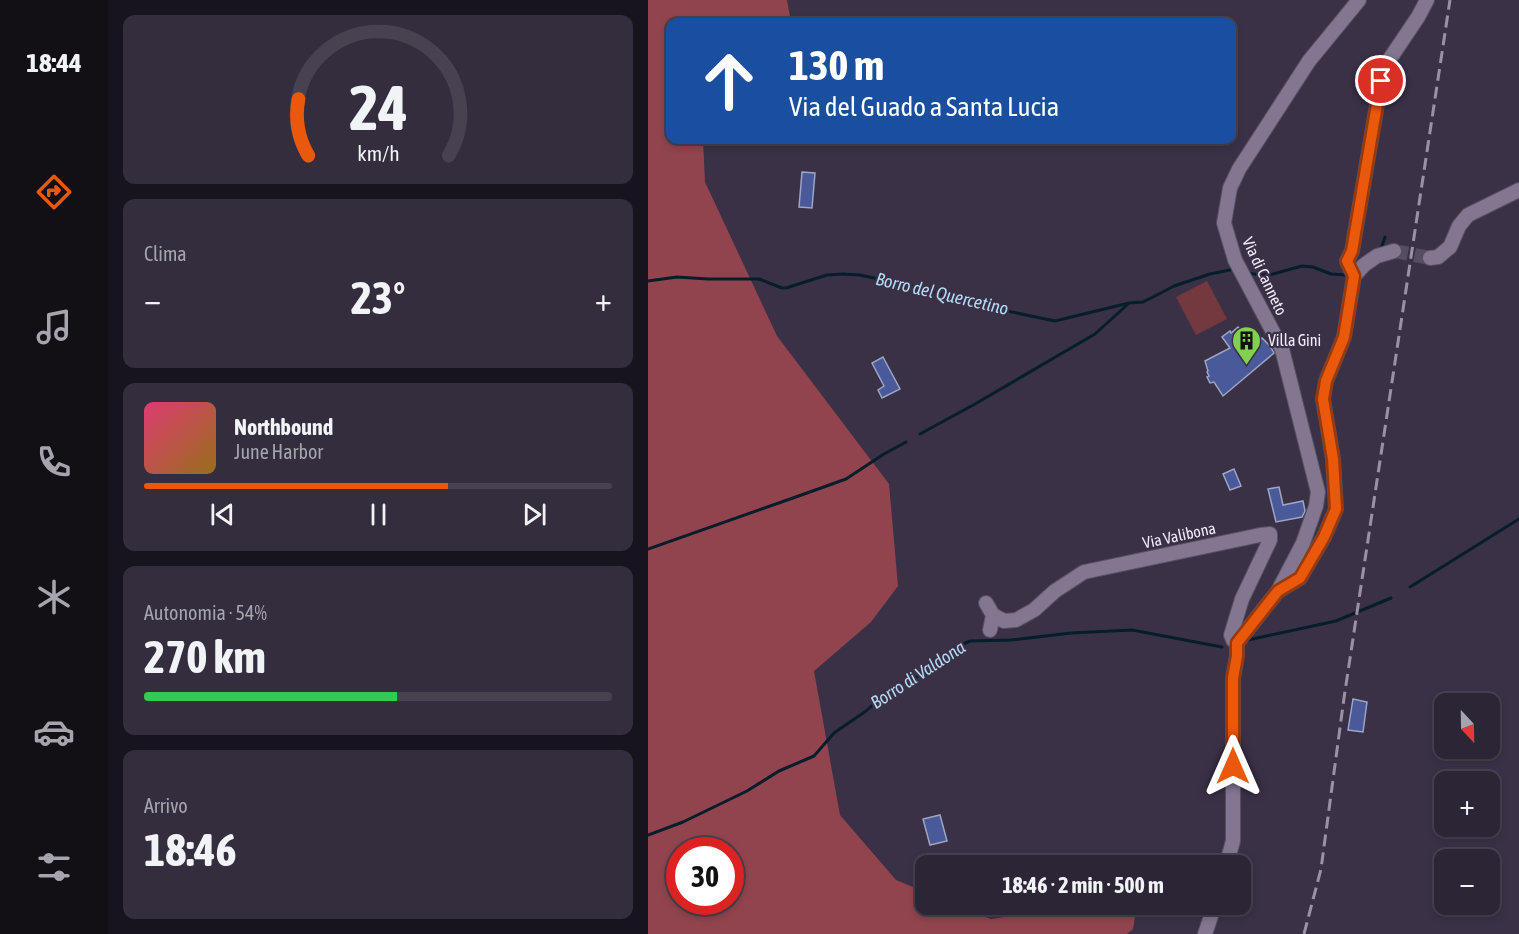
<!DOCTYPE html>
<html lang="it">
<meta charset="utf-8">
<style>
:root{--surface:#2c2535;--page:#342d3d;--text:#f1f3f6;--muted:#a6a5ad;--line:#484250;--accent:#ea580c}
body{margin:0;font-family:"Asap Condensed",sans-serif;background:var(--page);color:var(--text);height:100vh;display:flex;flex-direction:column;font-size:22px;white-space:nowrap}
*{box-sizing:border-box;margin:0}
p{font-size:20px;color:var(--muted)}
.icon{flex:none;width:33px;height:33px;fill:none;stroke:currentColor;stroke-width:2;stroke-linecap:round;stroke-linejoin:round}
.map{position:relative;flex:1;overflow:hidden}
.drawer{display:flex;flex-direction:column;gap:15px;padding:15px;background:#18141d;width:540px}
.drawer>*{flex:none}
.hud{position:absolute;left:18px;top:18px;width:570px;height:126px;border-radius:12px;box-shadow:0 3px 9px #0003,0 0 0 2px var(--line);background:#1a4fa0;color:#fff;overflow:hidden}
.needle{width:39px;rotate:158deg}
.buttons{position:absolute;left:786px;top:693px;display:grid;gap:12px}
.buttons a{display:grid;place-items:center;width:66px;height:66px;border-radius:12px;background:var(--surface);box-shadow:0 3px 9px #0003,0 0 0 2px var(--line);font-size:30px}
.speed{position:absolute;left:18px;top:837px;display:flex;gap:12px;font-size:30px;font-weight:700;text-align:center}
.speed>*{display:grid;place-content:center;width:78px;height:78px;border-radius:50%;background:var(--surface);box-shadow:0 3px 9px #0003,0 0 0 2px var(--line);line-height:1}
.speed .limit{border:9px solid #d22;background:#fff;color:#111}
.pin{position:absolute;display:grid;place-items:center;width:51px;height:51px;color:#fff;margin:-26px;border:3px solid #fff;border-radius:50%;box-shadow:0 2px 6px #0007}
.me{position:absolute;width:66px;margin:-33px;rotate:0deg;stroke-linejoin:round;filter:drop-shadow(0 0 4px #0008)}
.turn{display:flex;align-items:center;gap:21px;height:126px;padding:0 24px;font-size:27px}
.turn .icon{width:78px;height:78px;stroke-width:2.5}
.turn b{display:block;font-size:42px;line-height:51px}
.big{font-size:45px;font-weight:700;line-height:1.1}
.drawer .card{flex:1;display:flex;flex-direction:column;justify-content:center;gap:9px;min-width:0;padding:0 21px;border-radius:12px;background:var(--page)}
.drawer .dial{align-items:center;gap:0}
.dial svg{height:156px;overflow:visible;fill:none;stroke:var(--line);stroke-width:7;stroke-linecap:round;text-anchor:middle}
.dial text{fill:var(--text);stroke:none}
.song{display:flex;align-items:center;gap:18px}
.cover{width:72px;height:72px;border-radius:9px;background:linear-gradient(135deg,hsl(340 70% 55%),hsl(40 70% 35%))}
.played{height:6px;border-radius:3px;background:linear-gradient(90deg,var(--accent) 65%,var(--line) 65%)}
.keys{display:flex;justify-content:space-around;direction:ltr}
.heat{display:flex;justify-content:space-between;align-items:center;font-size:33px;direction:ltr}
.charge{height:9px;border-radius:4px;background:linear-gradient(90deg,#34c759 54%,var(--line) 0)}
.trip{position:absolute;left:267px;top:855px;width:336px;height:60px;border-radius:12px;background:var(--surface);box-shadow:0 3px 9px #0003,0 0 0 2px var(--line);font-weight:700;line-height:60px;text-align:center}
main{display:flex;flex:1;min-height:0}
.tabs{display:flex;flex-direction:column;width:108px;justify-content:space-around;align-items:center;background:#120f15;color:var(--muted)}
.tabs .icon{width:42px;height:42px}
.tabs .selected{color:var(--accent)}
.tabs b{font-size:27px;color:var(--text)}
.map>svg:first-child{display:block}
.green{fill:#74383f}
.forest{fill:#91444e;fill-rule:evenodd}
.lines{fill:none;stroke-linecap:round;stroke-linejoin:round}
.stream{stroke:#051e2c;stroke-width:3}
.building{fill:#495999;stroke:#9ca5c1;stroke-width:1.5}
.minor-tunnel{stroke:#564d62;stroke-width:14;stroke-dasharray:14 7;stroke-linecap:butt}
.minor-casing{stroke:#584f62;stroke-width:16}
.minor{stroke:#827690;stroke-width:14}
.rail{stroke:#9a92a4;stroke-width:3;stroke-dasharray:12 6;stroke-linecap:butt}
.route-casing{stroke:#983908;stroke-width:15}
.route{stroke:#ea580c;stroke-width:10}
.labels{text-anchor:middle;stroke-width:4.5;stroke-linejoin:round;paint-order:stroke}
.street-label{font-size:16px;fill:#f2ebfa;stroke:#3b3147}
.poi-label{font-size:16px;fill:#f2ebfa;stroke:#3b3147;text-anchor:start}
.water-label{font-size:18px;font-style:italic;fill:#b4dbf5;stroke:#3b3147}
</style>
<main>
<nav class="tabs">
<b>18:44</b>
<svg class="icon selected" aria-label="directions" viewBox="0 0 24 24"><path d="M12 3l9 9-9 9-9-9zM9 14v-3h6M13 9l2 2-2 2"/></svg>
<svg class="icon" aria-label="music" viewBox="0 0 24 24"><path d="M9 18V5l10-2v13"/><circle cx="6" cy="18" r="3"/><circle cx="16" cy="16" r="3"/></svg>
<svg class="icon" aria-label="phone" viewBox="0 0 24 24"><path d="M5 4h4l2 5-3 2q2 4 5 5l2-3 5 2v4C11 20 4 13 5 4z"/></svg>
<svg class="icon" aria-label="climate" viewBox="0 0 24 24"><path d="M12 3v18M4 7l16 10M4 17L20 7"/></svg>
<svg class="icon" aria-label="car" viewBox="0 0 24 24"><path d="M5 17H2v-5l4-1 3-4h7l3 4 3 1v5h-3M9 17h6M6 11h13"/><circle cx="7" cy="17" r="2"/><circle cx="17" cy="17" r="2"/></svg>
<svg class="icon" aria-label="filters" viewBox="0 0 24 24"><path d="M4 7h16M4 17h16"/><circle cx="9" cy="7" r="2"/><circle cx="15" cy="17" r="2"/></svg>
</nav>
<section class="drawer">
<div class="card dial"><svg viewBox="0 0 100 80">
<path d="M14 69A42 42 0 1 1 86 69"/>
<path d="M14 69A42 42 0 0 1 9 40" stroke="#ea580c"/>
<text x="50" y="56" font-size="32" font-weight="700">24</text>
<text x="50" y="72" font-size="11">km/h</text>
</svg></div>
<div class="card"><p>Clima</p>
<div class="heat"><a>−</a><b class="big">23°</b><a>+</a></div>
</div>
<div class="card">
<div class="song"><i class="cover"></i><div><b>Northbound</b><p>June Harbor</p></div></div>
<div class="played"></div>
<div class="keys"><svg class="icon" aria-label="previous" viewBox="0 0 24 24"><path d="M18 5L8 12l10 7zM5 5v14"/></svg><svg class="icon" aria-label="pause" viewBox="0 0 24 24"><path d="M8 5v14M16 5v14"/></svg><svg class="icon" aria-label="next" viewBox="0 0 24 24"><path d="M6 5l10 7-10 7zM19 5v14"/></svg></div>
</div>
<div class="card"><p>Autonomia · 54%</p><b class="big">270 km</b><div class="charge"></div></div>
<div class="card"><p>Arrivo</p><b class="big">18:46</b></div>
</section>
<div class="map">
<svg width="871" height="934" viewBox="0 0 871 934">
<rect width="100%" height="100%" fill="#3b3147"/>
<!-- green -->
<path class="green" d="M559,281L579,319L548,335L528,297Z"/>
<!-- forest -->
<path class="forest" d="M0,0H139L142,17L123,22H22V140H55L57,182L129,336L241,484L250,586L223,622L166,671L192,815L248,880L277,892L278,904L307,905L343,919L439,905H489L485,929L479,934H0ZM32,850H82V902H32Z"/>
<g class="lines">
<!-- stream -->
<path class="stream" d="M733,249L737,237
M599,273L613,275L625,274L654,266L665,267L683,274L698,275
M0,281L29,277L60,279H111L134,288H138L179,275L195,274L212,275L277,289L316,302L407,321L481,303L495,302L509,295L526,286L562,274L582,270
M272,434L327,404L447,334L479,305
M0,549L145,498L198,479L236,454L258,442
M762,587L871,519
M600,640L688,621L743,598
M0,835L35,822L99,791L131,771L166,756L186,733L218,711L244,688L269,677L308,647L322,641L363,640L423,633L484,630L574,647"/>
</g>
<!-- building -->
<path class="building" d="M154,172L167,173L164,208L151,207Z
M590,327L595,333L588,339L603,354L614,338L622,346L626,353L575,396L566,382L562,383L559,377L561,376L559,372L560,371L557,361L582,348L574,337L582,331L583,333Z
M235,357L252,389L234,398L230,390L236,386L224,363Z
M586,469L593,486L582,490L575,474Z
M631,487L635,505L655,501L657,511L654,517L628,522L620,489Z
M705,699L719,702L715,732L700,730Z
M292,815L299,841L282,845L275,819Z"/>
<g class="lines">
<!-- minor-tunnel -->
<path class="minor-tunnel" d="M746,251L782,258"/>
<defs>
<path id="minor" d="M782,258L790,257L802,247L811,226L820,215L871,190
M706,276L699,261L704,251L733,81L739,63L770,17L779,0
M632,590L652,578L676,537L688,509L685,459L675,399L678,381L696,337L706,276L716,265L729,256L746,251
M338,603L345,615L342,630
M345,615L356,621L368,620L386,610L407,591L436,572L612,535L622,534V540L594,599L583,635L585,640L589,643
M578,866L585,841V678L589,656V643L630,591L655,543L668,506L670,492L634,349L587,260L576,223L582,188L591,169L661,61L711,0
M557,934L567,904"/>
</defs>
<!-- minor casing -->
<use href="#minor" class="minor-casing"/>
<!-- minor -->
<use href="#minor" class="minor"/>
<!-- rail -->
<path class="rail" d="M656,934L673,869L696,698L802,0"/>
</g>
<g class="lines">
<defs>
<path id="route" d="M585,766V678L589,656V643L630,591L652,578L676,537L688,509L685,459L675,399L678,381L696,337L706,276L699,261L704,251L733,81"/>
</defs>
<!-- route casing -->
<use href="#route" class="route-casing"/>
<!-- route -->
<use href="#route" class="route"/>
</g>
<!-- icons -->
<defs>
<symbol id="building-pin" viewBox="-11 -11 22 30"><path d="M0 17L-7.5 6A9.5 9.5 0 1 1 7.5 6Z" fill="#81d050" stroke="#3b3147"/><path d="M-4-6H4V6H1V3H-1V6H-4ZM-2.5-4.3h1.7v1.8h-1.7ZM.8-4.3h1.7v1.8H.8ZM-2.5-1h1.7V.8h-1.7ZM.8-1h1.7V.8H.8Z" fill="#111"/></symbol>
</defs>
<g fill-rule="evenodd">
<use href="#building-pin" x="582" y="324" width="33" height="45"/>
</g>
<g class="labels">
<!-- street labels -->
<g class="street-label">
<text transform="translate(617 276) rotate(65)" y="6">Via di Canneto</text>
<text transform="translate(531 535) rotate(-12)" y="6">Via Valibona</text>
</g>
<!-- poi labels -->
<g class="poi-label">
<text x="620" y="346">Villa Gini</text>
</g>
<!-- water labels -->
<g class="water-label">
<text transform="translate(294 294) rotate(13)" y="6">Borro del Quercetino</text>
<text transform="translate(270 675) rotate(-33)" y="6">Borro di Valdona</text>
</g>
</g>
</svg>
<div class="buttons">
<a><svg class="needle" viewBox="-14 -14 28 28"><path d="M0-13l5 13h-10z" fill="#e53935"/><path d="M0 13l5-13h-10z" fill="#a6a5ad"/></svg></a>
<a>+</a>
<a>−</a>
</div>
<div class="speed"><div class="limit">30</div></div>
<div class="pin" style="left:733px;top:81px;background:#d93025"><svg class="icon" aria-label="arrive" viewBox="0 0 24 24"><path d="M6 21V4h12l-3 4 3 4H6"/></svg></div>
<svg class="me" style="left:585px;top:766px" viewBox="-20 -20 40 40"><path d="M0-17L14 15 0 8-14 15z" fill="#ea580c" stroke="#fff" stroke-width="4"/></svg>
<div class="trip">18:46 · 2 min · 500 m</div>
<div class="hud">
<div class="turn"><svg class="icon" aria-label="ahead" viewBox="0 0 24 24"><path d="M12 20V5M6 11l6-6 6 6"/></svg><div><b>130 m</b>Via del Guado a Santa Lucia</div></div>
</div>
</div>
</main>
